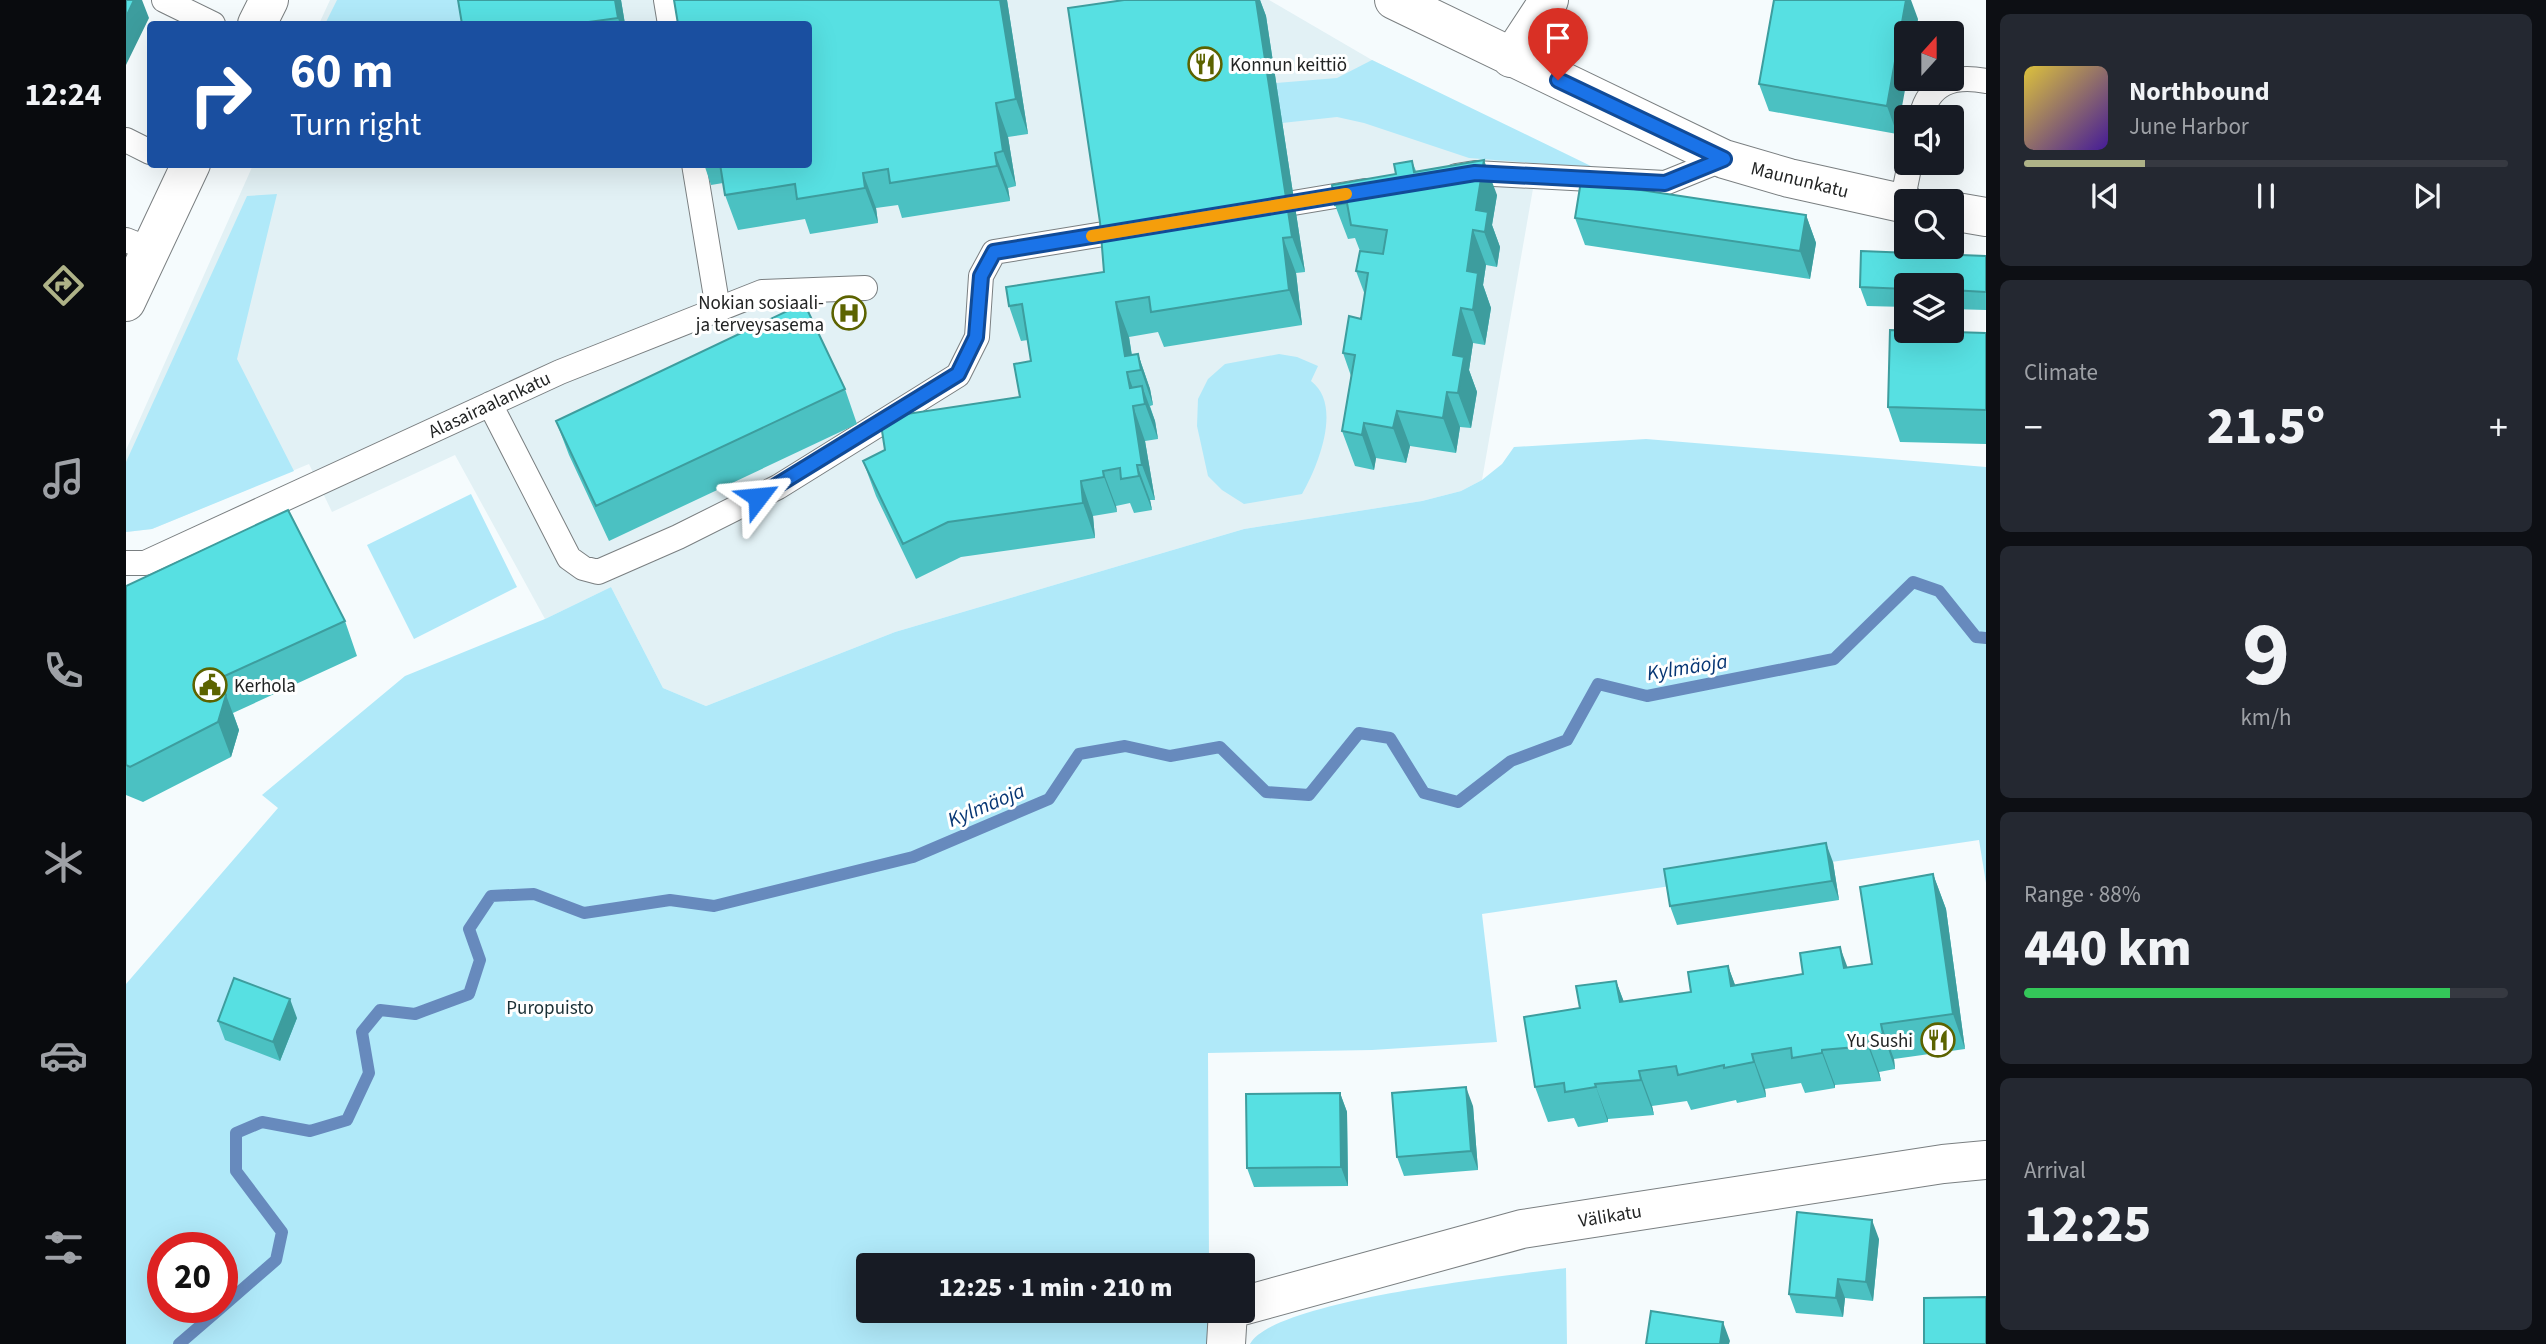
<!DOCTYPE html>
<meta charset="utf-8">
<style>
:root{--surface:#171b24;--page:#242831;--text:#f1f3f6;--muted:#9ea1a6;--line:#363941;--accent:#aeb287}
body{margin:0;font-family:"Source Sans 3",sans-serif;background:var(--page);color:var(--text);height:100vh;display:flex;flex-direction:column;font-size:26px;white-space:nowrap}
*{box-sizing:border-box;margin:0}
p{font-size:23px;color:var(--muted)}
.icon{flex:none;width:38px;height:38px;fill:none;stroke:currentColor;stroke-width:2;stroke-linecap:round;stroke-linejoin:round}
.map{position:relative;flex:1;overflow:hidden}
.panel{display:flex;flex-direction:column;gap:14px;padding:14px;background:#0d0f14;width:560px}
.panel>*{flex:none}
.hud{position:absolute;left:21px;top:21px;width:665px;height:147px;border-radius:7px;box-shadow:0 7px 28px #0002;background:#1a4fa0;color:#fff;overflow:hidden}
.needle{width:46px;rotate:21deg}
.controls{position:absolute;left:1768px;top:21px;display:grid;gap:14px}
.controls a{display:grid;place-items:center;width:70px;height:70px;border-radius:7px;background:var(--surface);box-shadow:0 7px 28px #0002;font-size:35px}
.speed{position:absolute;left:21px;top:1232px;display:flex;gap:14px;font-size:35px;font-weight:700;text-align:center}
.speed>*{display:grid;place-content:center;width:91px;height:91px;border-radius:50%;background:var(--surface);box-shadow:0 7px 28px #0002;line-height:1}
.speed .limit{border:10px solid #d22;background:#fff;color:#111}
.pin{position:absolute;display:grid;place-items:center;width:60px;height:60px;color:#fff;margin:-72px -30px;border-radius:50% 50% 50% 0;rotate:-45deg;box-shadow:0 0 7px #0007}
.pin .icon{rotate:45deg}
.me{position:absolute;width:77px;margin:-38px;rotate:61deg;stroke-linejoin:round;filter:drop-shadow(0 0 5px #0008)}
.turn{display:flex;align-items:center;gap:24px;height:147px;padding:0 28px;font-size:32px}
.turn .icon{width:91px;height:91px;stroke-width:2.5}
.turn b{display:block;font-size:49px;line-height:60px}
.big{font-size:52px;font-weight:800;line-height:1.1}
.panel .widget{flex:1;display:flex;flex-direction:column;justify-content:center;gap:10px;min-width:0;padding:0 24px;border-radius:10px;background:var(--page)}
.panel .dial{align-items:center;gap:0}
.dial b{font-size:91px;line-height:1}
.song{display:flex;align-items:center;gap:21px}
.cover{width:84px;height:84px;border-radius:10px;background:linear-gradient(135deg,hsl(50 70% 55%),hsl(260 70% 35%))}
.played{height:7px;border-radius:4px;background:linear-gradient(90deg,var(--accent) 25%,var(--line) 25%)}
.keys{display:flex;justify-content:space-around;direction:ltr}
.heat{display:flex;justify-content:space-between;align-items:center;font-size:38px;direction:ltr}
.charge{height:10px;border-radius:5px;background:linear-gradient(90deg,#34c759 88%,var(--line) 0)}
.trip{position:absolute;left:730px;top:1253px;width:399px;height:70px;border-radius:7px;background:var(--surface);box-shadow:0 7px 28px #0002;font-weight:800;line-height:70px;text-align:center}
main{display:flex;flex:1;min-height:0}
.tab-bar{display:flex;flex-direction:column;width:126px;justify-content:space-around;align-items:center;background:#090b0e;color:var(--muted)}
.tab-bar .icon{width:49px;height:49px}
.tab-bar .selected{color:var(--accent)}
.tab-bar b{font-size:32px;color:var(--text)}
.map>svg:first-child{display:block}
.built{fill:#e2f1f5}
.green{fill:#b0e9f9;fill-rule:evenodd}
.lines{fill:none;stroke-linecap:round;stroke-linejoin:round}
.stream{stroke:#678abd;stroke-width:12}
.service-casing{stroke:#7a7f81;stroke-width:26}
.minor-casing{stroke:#7a7f81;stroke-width:40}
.tertiary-casing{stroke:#7a7f81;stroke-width:40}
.service{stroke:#fff;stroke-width:24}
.minor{stroke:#fff;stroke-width:38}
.tertiary{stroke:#fff;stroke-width:38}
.wall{fill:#4bc1c2}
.shaded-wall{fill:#3d9d9e}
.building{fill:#57e0e2;stroke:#3d9d9e;stroke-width:2}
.route-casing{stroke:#114b97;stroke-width:18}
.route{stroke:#1a73e8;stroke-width:12}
.slow{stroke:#f59e0b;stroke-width:12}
.labels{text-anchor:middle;stroke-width:6;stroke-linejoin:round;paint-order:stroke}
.poi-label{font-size:19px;fill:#222424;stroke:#fff;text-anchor:start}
.street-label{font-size:19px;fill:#222424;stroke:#fff}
.park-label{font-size:19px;fill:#1a3036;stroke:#fff}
.water-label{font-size:21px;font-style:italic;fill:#073674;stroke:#fff}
</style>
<main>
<nav class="tab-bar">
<b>12:24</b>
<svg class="icon selected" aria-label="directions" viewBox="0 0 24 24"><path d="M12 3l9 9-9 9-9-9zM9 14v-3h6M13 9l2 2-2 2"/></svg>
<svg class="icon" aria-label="music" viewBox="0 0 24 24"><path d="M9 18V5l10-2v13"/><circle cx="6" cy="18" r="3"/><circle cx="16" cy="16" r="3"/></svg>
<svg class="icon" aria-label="phone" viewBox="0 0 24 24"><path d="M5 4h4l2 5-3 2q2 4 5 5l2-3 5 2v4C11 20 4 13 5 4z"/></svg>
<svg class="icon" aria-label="climate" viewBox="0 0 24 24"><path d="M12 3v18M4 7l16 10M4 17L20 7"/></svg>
<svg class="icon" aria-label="car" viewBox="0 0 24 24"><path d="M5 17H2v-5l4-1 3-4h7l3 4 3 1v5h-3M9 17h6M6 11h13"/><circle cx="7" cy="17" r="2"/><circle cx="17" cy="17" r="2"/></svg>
<svg class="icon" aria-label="filters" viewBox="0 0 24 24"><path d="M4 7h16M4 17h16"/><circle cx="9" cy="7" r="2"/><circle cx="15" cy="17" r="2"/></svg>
</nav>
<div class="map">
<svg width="1860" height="1344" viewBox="0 0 1860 1344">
<rect width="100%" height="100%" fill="#f5fbfd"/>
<!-- built -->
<path class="built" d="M204,0H1143L1246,60L1415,143L1356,480L1335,491L1296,501L1118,529L769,632L580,706L537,688L485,587L419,619L329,455L206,512L183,464L26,529L0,532V450L127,165L682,164V24H193Z"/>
<!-- green -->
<path class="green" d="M211,0H333L337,24H199Z
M1246,60L1469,168L1343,158L1238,123L1211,117L1156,123L1150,83L1211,78Z
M151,194L111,359L168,471L26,529L0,532V462L121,196Z
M1153,354L1171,357L1192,366L1185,381C1217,405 1192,466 1176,494L1118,504L1096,490L1082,476L1071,426L1072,399L1082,379L1099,364Z
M1520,439L1860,467V883L1853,840L1356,914L1371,1042L1246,1050L1082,1053L1083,1265H742V1311H1083V1344H0V984L152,808L136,795L279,676L419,619L485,587L537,688L580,706L769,632L1118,529L1296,501L1335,491L1356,480L1376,464L1388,447ZM37,1248H96V1307H37Z
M345,494L391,587L288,639L241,545Z
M1440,1268L1441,1344H1124C1147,1300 1386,1275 1440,1268Z"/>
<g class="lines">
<!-- stream -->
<path class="stream" d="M96,1307L150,1260L156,1232L110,1171V1133L136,1122L184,1131L221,1120L243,1073L236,1032L254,1010L289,1014L343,994L354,960L343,929L365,896L408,894L458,913L544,900L588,906L787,857L923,799L953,754L999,746L1044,756L1094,747L1140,792L1183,795L1233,733L1264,738L1298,793L1332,802L1385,761L1441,740L1472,684L1521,696L1708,659L1787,582L1813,591L1850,637L1860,638
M53,1344L96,1307"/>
<defs>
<path id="service" d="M38,0L87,24
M540,0L544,24
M1795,117C1803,82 1828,75 1860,81
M0,140L24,152
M568,164L592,309
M1330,176L1349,173L1539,183L1598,159
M1776,203L1784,163
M1137,208L1239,191
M0,240L25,250
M364,404L443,558L457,568L472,572L552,537L652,487L832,375L851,337L855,276L868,252L1008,229
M0,563H19L434,372L636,292L739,288"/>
<path id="minor" d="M1268,0L1598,159L1663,178L1780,204
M1385,58L1423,0
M1825,211L1860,217
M1116,1306L1396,1229L1817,1164L1860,1160
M1100,1344L1102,1311"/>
<path id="tertiary" d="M131,24L143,0
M0,302L65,164"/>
</defs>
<!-- service casing -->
<use href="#service" class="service-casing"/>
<!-- minor casing -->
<use href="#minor" class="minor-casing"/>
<!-- tertiary casing -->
<use href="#tertiary" class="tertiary-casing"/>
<!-- service -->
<use href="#service" class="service"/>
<!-- minor -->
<use href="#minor" class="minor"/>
<!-- tertiary -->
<use href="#tertiary" class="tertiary"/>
</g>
<!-- wall -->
<path class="wall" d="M332,0H495L499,24H336Z
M548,0H881L902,134L882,137L890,186L882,188L884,201L776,218L772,205L750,208L752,223L684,234L679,219L612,230L599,195L597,183L585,185L578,164H682Z
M998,0H1134L1140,16L1179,272L1170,273L1176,325L1038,347L1032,332L1003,337L1006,355L1012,354L1024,389L1027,405L1024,406L1029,421L1032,439L1019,441L1029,500H1024L1026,510L1008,513L1004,503L990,506L991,512L967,516L969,538L835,557L790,579L750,496L737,461L894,397L905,361L902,340L895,341L883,306L978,272Z
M1792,19L1789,33H1780L1771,134L1643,111L1633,84Z
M1286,161L1290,171L1371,195L1366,225L1374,247L1371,267L1360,265L1357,285L1365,308L1359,345L1347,343L1343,370L1351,392L1345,428L1334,427L1330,453L1284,446L1280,463L1250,458L1248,470L1229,466L1216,431L1225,376L1217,353L1235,319L1239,295L1230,271L1234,251L1229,238L1222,239L1209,205L1270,174Z
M1680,215L1690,243L1684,279L1459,245L1449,218Z
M1860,256V310L1825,309V285H1780V307L1741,306L1734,287Z
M1860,333V444L1774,442L1762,407Z
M719,389L731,424L483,541L443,455L430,421Z
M0,586L219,621L231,656L107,713L113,730L105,757L17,802L0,795Z
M1707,862L1713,900L1551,925L1544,906Z
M1807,874L1820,909L1839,1049L1768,1059L1769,1069L1753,1072L1755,1081L1709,1085V1088L1679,1093L1675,1083L1639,1089L1640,1097L1611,1103L1610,1100L1565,1110L1561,1101L1526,1106L1528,1115L1482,1119V1122L1452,1127L1448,1118L1422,1122L1409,1087L1454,1008L1490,981L1498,1002L1565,992L1602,966L1609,985L1746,964Z
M171,1018L154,1061L99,1040L92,1021Z
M1214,1093L1221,1112L1222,1186L1128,1187L1121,1168Z
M1347,1106L1352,1170L1278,1176L1271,1157Z
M1753,1239L1747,1301L1719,1298L1717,1317L1670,1313L1663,1294Z"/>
<!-- shaded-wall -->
<path class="shaded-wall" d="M8,0H16L23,18L0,65V17Z
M489,0H495L499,24H494L492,18Z
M874,0H881L902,134L890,99Z
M1130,0H1134L1140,16L1179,272L1166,237Z
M1780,0H1785L1792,19L1789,33H1780V79H1781L1771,134L1761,106Z
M870,103L882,137L890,186L877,151Z
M869,153L882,188L884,201L871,166Z
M1358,160L1371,195L1366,225L1374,247L1371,267L1350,210Z
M737,173L750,208L752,223L739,188Z
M1680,215L1690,243L1684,279L1674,251Z
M1347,230L1360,265L1357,285L1365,308L1359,345L1347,310L1341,271Z
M1157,238L1170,273L1176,325L1163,290Z
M990,302L1003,337L1008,371L999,356Z
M1335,308L1347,343L1343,370L1351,392L1345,428L1332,393L1327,355Z
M1012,354L1024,389L1027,405L1015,370Z
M1001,372L1013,405L1004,388Z
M1016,386L1029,421L1032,439L1019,404Z
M1321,392L1334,427L1330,453L1317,418Z
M1007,406L1019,441L1029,500L1016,465Z
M1271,411L1284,446L1280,463L1267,428Z
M1238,423L1250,458L1248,470L1236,435Z
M1011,465L1024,500L1026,510L1013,476Z
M977,471L990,506L991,512L978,477Z
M955,481L967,516L969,538L957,503Z
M100,695L113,730L105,757L92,722Z
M1700,843L1707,862L1713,900L1706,881Z
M1807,874L1820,909L1839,1049L1827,1014Z
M1714,947L1727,982L1718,968Z
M1602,966L1615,1001L1605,986Z
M1490,981L1503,1016L1494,1002Z
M164,999L171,1018L154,1061L147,1042Z
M1755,1024L1768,1059L1769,1069L1757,1034Z
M1740,1037L1753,1072L1755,1081L1742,1046Z
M1696,1050L1709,1085V1088L1696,1053Z
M1626,1054L1639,1089L1640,1097L1628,1062Z
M1513,1071L1526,1106L1528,1115L1515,1080Z
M1469,1084L1482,1119V1122L1470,1087Z
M1340,1087L1347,1106L1352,1170L1345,1151Z
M1214,1093L1221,1112L1222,1186L1215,1167Z
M1746,1220L1753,1239L1747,1301L1740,1282Z
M1712,1279L1719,1298L1717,1317L1710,1298Z
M1597,1322L1604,1341L1603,1344H1594Z"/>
<!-- building -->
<path class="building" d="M0,0H8L0,17Z
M332,0H489L492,18L448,24H336Z
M548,0H874L890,99L870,103L877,151L869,153L871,166L764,183L762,169L737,173L739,188L671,199L669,184L599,195L594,164H682V24H552Z
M998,0H1130L1166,237L1157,238L1163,290L1025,312L1023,297L990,302L999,356L1012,354L1015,370L1001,372L1004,388L1016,386L1019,404L1007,406L1016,465H1011L1013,476L995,479L994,468L977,471L978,477L955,481L957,503L822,522L777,544L737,461L759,450L754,418L894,397L888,364L905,361L896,304L883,306L880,287L978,272L974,222L942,8Z
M1648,0H1780L1761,106L1633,84Z
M1358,160L1350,210L1362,212L1359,232L1347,230L1341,271L1352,273L1347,310L1335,308L1327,355L1338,357L1332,393L1321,392L1317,418L1271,411L1267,428L1238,423L1236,435L1216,431L1229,355L1217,353L1223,316L1235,319L1242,273L1230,271L1234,251L1257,254L1261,230L1225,225L1221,203L1209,205L1206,185L1270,174L1268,164L1286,161L1288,172Z
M1455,181L1680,215L1674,251L1449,218Z
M1735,251L1860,256V292L1825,290V285H1780V289L1734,287Z
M678,303L719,389L470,506L430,421Z
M1764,330L1860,333V410L1762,407Z
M162,510L219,621L92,679L100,695L92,722L4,767L0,765V586Z
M1700,843L1706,881L1544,906L1538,869Z
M1807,874L1827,1014L1755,1024L1757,1034L1740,1037L1742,1046L1696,1050V1053L1666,1058L1665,1048L1626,1054L1628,1062L1598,1068V1065L1552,1075L1550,1066L1513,1071L1515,1080L1469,1084L1470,1087L1439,1092L1438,1083L1409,1087L1398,1017L1454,1008L1450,986L1490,981L1494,1002L1565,992L1562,972L1602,966L1605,986L1677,974L1674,953L1714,947L1718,968L1746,964L1734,887Z
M108,978L164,999L147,1042L92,1021Z
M1340,1087L1345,1151L1271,1157L1266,1093Z
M1214,1093L1215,1167L1121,1168L1120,1094Z
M1671,1212L1746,1220L1740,1282L1712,1279L1710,1298L1663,1294Z
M1860,1297V1344H1798V1298Z
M1525,1311L1597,1322L1594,1344H1520Z"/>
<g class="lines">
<defs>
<path id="route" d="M632,497L832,374L850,337L855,276L868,252L1349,173L1539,183L1598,159L1432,80"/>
</defs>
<!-- route casing -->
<use href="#route" class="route-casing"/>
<!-- route -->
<use href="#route" class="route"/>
<!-- slow -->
<path class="slow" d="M966,236L1220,194"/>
</g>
<!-- icons -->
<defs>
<symbol id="restaurant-ring" viewBox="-11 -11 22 22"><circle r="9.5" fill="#fff" stroke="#5c6300" stroke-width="1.5"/><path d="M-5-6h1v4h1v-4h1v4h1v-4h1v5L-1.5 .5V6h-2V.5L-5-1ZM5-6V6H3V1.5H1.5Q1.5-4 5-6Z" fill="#5c6300"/></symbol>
<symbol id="hospital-ring" viewBox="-11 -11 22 22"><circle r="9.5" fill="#fff" stroke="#5c6300" stroke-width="1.5"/><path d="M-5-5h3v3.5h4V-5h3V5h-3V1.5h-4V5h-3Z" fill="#5c6300"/></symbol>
<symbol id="civic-ring" viewBox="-11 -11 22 22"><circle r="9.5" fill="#fff" stroke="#5c6300" stroke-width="1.5"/><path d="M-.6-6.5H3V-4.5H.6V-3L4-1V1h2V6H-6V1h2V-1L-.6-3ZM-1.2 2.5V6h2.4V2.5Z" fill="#5c6300"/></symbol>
</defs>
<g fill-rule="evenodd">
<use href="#restaurant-ring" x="1060" y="45" width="38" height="38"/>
<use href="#hospital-ring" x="704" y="294" width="38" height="38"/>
<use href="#civic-ring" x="65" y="666" width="38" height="38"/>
<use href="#restaurant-ring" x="1793" y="1021" width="38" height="38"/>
</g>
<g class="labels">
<!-- poi labels -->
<g class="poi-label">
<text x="1104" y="71">Konnun keittiö</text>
<text x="698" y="309" text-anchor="end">Nokian sosiaali-<tspan x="698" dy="22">ja terveysasema</tspan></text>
<text x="108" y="692">Kerhola</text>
<text x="1787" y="1047" text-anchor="end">Yu Sushi</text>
</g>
<!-- street labels -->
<g class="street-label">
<text transform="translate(1674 179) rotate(14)" y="7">Maununkatu</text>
<text transform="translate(363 404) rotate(-25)" y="7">Alasairaalankatu</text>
<text transform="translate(1484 1215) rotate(-9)" y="7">Välikatu</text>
</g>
<!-- park labels -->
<g class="park-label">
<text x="424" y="1014">Puropuisto</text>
</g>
<!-- water labels -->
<g class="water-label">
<text transform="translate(1561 667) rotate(-9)" y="7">Kylmäoja</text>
<text transform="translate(860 805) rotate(-23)" y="7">Kylmäoja</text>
</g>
</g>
</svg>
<div class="controls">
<a><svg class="needle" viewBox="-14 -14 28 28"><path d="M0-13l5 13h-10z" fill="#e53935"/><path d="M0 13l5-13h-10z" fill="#9ea1a6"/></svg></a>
<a><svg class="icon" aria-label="sound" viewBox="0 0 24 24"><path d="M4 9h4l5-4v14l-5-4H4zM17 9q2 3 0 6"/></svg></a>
<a><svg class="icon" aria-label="search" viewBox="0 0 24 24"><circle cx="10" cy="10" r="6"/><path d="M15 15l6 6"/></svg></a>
<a><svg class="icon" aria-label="layers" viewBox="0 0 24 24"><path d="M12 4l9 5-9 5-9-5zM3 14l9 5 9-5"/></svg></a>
</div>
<div class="speed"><div class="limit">20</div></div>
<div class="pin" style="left:1432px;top:80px;background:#d93025"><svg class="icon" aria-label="arrive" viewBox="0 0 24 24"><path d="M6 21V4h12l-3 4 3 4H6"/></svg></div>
<svg class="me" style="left:632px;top:497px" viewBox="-20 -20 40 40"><path d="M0-17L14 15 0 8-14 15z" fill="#1a73e8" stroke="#fff" stroke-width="4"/></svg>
<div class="trip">12:25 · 1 min · 210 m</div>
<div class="hud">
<div class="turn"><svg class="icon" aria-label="right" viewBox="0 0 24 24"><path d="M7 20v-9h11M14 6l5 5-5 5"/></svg><div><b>60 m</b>Turn right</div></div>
</div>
</div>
<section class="panel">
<div class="widget">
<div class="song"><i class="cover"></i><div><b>Northbound</b><p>June Harbor</p></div></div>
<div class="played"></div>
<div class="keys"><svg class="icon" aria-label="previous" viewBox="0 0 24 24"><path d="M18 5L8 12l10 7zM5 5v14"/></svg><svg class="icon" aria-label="pause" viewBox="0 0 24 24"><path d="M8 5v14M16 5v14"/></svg><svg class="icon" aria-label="next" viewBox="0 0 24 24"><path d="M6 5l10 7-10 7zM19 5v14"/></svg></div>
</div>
<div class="widget"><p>Climate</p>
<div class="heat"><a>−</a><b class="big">21.5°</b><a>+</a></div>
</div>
<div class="widget dial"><b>9</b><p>km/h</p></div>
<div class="widget"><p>Range · 88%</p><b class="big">440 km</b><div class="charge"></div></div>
<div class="widget"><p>Arrival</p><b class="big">12:25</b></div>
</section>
</main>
